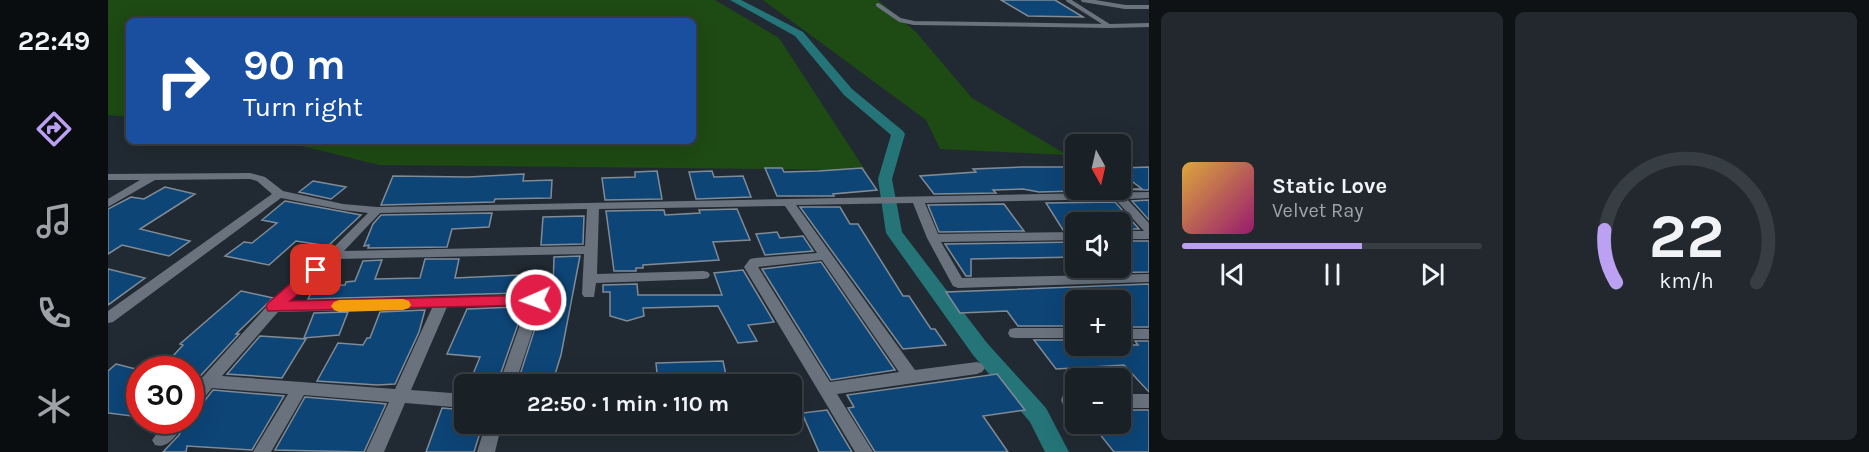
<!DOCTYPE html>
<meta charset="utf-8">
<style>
:root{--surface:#192026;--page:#22282e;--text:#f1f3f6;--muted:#9fa3a7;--line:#373e43;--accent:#bca0f2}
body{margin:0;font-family:Karla,sans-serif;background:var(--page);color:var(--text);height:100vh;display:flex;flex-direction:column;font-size:22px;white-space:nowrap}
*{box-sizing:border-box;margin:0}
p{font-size:20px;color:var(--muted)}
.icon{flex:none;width:33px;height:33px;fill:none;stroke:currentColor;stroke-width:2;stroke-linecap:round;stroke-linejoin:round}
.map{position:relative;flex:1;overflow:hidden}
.panel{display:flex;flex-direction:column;gap:12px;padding:12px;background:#0e1215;width:720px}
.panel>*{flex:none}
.hud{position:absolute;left:18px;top:18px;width:570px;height:126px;border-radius:9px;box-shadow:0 6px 24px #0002,0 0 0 2px var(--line);background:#1a4fa0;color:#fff;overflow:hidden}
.needle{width:39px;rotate:172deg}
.fabs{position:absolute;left:957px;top:134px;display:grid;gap:12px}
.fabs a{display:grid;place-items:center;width:66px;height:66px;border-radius:9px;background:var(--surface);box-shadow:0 6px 24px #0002,0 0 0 2px var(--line);font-size:30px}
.speed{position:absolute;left:18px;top:356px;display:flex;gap:12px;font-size:30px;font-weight:700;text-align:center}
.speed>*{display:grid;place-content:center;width:78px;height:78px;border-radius:50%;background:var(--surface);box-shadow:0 6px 24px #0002,0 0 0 2px var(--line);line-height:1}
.speed .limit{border:9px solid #d22;background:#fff;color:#111}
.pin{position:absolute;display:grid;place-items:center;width:51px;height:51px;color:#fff;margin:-26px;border-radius:12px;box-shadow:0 3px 9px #0006}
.me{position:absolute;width:66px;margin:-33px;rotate:268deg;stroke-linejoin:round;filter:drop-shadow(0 0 4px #0008)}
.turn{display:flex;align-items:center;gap:21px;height:126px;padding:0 18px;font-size:27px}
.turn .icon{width:78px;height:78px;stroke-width:2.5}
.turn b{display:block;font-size:42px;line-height:51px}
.panel .card{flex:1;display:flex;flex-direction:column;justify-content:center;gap:9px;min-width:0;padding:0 21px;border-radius:9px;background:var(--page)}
.panel .dial{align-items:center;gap:0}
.dial svg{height:156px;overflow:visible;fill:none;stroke:var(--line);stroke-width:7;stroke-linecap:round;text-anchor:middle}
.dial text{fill:var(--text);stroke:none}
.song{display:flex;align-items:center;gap:18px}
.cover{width:72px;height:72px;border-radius:9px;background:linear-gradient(135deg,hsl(40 70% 55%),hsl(320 70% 35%))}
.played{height:6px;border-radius:3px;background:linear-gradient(90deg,var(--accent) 60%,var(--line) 60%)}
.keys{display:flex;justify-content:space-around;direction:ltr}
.panel .tiles{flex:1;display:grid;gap:12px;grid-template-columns:repeat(2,1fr)}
.trip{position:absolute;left:346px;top:374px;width:348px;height:60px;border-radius:9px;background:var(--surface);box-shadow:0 6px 24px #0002,0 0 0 2px var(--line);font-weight:700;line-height:60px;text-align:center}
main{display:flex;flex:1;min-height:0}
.menu{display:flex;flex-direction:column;width:108px;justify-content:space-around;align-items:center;background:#0a0d0f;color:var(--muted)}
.menu .icon{width:42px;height:42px}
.menu .current{color:var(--accent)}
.menu b{font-size:27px;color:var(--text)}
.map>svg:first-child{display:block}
.green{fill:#1e4a13}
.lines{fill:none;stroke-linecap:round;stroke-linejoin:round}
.canal{fill:#247478;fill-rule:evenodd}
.building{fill:#0d4577;stroke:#818b96;stroke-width:1.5}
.lane{stroke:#69727d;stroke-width:4}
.street{fill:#69727d;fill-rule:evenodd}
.route{fill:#e11d48;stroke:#92132f;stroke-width:1.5}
.slow{fill:#f59e0b}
</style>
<main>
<nav class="menu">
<b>22:49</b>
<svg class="icon current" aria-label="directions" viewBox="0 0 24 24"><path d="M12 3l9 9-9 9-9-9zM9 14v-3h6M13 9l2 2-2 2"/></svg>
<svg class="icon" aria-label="music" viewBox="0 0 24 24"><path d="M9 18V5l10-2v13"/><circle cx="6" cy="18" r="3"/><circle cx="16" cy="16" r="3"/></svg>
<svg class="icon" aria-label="phone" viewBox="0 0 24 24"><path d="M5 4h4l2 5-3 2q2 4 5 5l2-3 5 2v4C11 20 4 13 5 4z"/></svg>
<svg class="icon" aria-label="climate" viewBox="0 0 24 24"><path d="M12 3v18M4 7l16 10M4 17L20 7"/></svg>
</nav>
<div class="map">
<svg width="1041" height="452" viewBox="0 0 1041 452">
<rect width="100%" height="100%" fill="#212a32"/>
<!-- green -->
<path class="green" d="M0,0H607L671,38L757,170L271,165L174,141H585V21H21V117L0,115Z
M655,0H770L808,32L864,98L959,155L832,149L818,120Z"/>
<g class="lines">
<!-- canal -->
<path class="canal" d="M622,0H633L695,32L744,89L795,131L797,134L784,179L794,232L879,343L938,408L961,452H937L922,422L865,355L778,233L770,179L783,135L736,95L687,36Z"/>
</g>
<!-- building -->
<path class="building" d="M893,0H947L975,17L920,16Z
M915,167H968V191L931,192L915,189L885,190L888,193L826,194L812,176L868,172L865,169Z
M1041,167V190L1008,189H1034L1012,172V168Z
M657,168H674L676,172L710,171L754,168L769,190L725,194L726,196H669Z
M549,171L554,199L497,200L494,178L527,177V172Z
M604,171L606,177L635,176L643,197L588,199L581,172Z
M416,174L415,181L444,180L443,198L387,199L386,202L273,205L285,176L360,177Z
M205,181L238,187L223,199L191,192Z
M57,187L87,194L32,229L82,241L61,256L14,245L0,254V209L23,197L36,199Z
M1041,200V220L1024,201Z
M177,201L253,215L220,246L188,241L161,265L117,256L136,242L144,243L169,223L154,220Z
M1007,202L1031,229H1012V222L966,217L968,230H955L938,203Z
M896,204L916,231L831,232L820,205Z
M692,207H732L742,224H750L795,296H801L823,329H827L838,345L795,349Z
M629,209L642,240L605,242L611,260L535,265V268H528V271H506L498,211L556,210L557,215L592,213L591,210Z
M384,213L381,227L344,229L339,247L260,248L261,245L256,246L265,224L273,215Z
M476,216L475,244L433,245L435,217Z
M669,232L672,238L695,236L705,251L657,255L648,234Z
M1012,241H1041V272L980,273L976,267H1012Z
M968,242V257L863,259V276H858L837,244Z
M472,256L453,355L444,384H409L440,288H445L446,257Z
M317,259H351L347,278L413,275L411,293L200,299L207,286L237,285L238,282L247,281L255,261L274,260L267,279L312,278Z
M713,262L787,370L723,380L654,269Z
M0,269L37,278L0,305Z
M635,270L666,322L640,325L649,341L630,343L610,306L535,308L536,316L519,321L502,316V292H495V285L529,284L530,295H614L606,273Z
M1041,284V327H1014L1012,300H968V326H910L899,311L852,313L838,292Z
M133,291L165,298L128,334H131L82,387V369H53L75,345L72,344Z
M410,307V310H415L389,384H361L372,357L339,354L359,309Z
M317,310L311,332L287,384L269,385L209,381L230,343L255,345L259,338H262L272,312Z
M240,312L231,335L196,338L206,313Z
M152,336L198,339L174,378L119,374Z
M926,340H968V345H1030L1027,341H1041V392L1016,365L948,369Z
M615,361L620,384H550L548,363Z
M8,364L32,370V417L0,413V371Z
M889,374L917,410L875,416L900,452H767L740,408L746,407L739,395Z
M105,390L176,396L144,450L79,446L78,452H55L71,435L79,420H82V412L90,409Z
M197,397L269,403L278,404L256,452L167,450Z
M334,408L357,410V423H375L366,452H318Z
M719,410L744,452H711L694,413Z
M1012,410H1041V452H1006L983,423H1012Z"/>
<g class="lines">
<!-- lane -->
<path class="lane" d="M960,0L1001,26L1041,25
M975,0L1017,7H1041
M770,5L792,20L806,23L1001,26"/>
<!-- street -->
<path class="street" d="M142,173L157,177L175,191L235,204L269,207L1041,192V198L1019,199L1041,223V239H1012V231H1036L1007,199L817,203L830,234L968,232V240L833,242L854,278L1041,274V282L850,288L845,286L819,238L805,203L688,205L807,370L869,362L874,364L877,368L874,372L869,374L729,394L765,452H747L636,267L642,259L647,258L709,253L677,206L491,209L489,274L595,271L600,272L602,275L600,278L595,279L488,283L486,297H476L474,294L476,254L228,259L181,302L422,295L427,274H437L439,277L435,300L407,384H391L419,305L339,307L303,390L357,394V408L297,403L276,452H258L281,402L196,395L163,452H145L180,394L104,388L88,408L82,410V391L161,304L221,252L260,213L235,210L173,198L5,322L0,323V311L164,194L149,181L142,179L47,180L0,207V199L32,180H0V174ZM479,209L477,246L236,251L272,213ZM714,260L791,372L722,382L650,267ZM324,308L287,389L114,376L170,312Z
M907,328H968V338H907L902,337L900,333L902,329Z
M1012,329H1041V339H1012Z
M961,393H968V407L955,405L953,400L955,395Z
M1012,394H1041V408H1012Z
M59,420H77C72,431 61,450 47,445L44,440Z
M378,423H394L387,452H369Z"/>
</g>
<!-- route -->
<path class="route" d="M208,265L216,270L213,273L182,301L428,295L433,296L436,300L433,304L428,305L160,311L158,307L160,303L203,266Z"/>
<!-- slow -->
<path class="slow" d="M295,299L301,301L303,305L301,308L295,310L231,312L226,310L223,306L226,302L231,300Z"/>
</svg>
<div class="fabs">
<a><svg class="needle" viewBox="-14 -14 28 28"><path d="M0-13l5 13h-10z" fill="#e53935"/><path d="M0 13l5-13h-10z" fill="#9fa3a7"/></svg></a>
<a><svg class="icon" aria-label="sound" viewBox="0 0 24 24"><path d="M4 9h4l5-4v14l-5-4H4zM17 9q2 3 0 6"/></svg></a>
<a>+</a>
<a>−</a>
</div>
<div class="speed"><div class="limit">30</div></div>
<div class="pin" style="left:208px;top:270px;background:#d93025"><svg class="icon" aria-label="arrive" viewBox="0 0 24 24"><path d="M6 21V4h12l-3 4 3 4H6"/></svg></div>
<svg class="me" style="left:428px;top:300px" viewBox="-20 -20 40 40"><circle r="17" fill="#e11d48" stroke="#fff" stroke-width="3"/><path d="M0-11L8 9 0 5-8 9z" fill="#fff"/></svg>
<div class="trip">22:50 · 1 min · 110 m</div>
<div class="hud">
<div class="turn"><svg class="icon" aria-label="right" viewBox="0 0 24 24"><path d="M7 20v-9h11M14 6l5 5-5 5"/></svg><div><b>90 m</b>Turn right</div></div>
</div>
</div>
<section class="panel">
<div class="tiles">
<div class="card">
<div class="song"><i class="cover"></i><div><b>Static Love</b><p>Velvet Ray</p></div></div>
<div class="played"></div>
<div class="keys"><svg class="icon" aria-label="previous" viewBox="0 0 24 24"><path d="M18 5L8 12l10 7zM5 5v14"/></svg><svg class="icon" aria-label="pause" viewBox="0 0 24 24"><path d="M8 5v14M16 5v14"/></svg><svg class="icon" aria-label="next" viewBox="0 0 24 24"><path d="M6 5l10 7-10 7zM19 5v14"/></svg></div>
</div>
<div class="card dial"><svg viewBox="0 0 100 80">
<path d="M14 69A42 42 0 1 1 86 69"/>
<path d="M14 69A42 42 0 0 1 8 42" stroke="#bca0f2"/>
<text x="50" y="56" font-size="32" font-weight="700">22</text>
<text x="50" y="72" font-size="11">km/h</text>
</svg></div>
</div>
</section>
</main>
